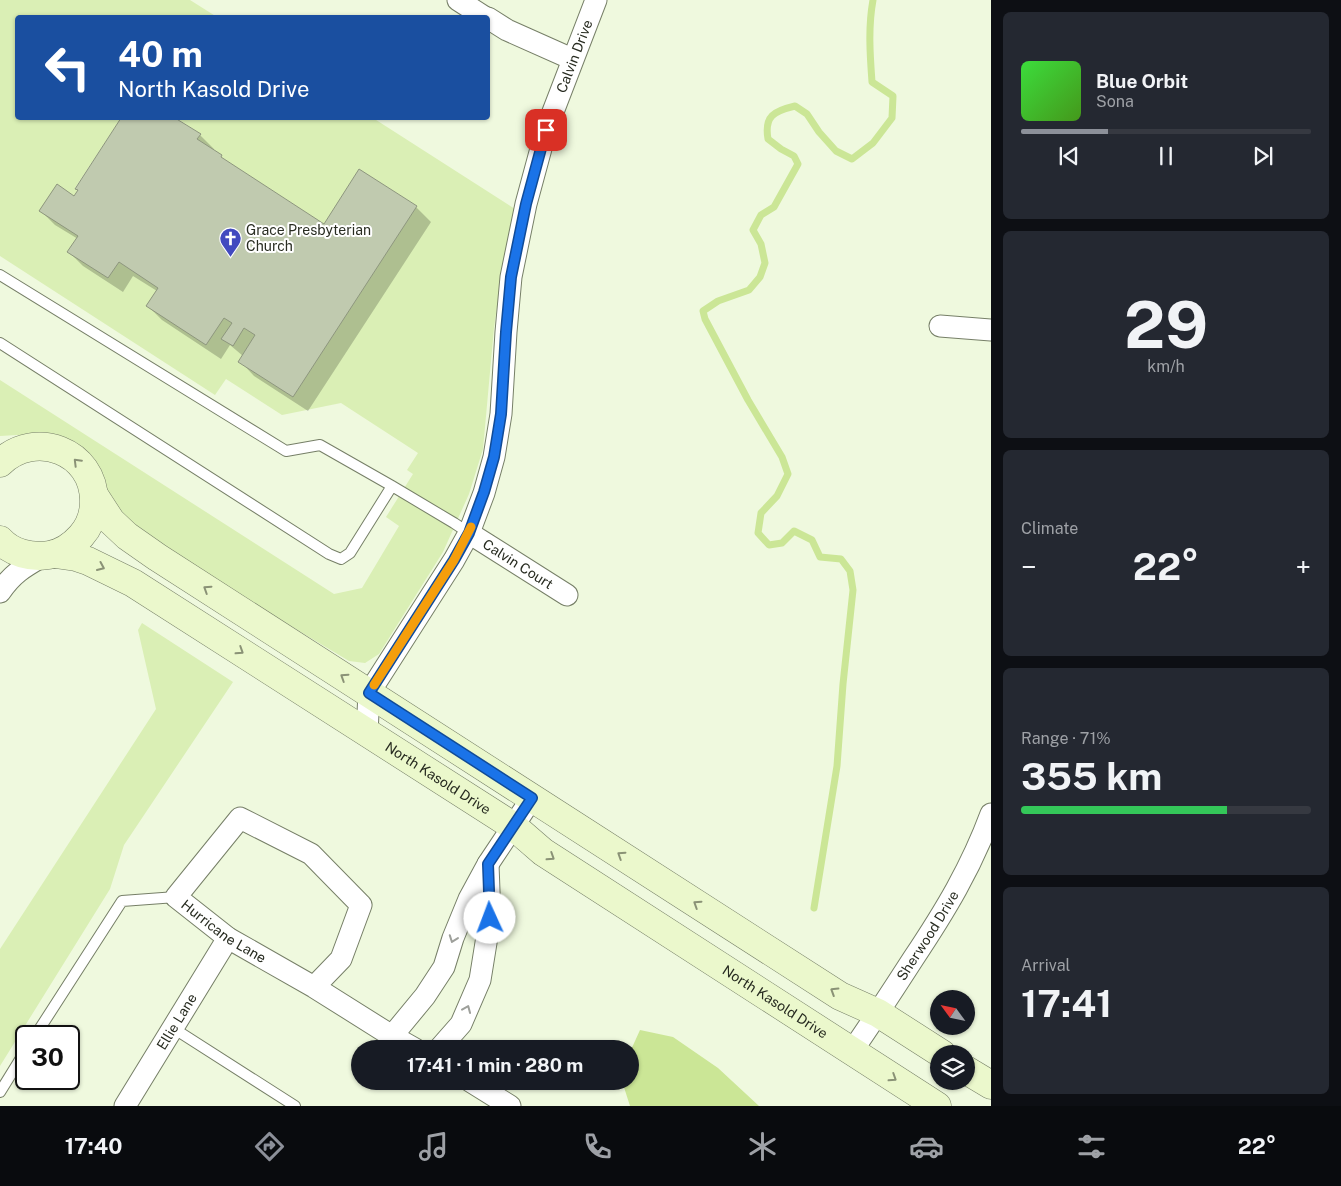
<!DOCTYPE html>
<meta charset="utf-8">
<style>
:root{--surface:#171b24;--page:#242831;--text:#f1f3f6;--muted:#9ea1a6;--line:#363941;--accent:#8c9099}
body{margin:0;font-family:"Public Sans",sans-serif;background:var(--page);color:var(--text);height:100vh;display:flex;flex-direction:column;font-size:19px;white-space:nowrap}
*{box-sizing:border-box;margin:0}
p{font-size:16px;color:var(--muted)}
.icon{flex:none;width:28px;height:28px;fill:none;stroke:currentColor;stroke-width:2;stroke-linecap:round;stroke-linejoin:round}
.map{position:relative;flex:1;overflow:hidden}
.panel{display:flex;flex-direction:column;gap:12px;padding:12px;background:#0d0f14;width:350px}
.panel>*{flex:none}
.guide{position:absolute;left:15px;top:15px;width:475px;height:105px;border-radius:5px;box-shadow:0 1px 4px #0004;background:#1a4fa0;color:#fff;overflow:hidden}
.needle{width:32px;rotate:303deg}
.tools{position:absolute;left:930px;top:990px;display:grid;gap:10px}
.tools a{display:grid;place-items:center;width:45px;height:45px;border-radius:50%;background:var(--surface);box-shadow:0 1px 4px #0004;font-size:25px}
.speed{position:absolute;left:15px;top:1025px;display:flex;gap:10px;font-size:25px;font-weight:700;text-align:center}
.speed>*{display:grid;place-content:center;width:65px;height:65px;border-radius:50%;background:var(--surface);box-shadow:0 1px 4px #0004;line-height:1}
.speed .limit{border:2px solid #111;border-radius:8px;background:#fff;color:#111}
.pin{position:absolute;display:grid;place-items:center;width:42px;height:42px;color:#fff;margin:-21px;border-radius:10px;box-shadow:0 2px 8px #0006}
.me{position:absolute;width:55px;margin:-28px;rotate:358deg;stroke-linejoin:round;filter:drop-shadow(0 0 4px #0008)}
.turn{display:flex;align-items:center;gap:18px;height:105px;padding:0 20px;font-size:22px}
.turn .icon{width:65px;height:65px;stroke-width:2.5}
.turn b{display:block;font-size:35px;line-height:42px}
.big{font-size:38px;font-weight:700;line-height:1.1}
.panel .tile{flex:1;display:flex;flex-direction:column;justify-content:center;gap:8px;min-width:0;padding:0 18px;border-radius:8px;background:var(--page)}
.panel .dial{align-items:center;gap:0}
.dial b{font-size:65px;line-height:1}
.song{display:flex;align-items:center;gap:15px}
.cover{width:60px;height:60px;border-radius:8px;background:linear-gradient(135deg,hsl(120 70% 55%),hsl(100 70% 35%))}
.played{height:5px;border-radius:2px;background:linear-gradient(90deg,var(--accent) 30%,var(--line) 30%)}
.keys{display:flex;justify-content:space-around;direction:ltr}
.heat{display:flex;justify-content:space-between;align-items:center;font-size:28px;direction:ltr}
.charge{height:8px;border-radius:4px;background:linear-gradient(90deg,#34c759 71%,var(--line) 0)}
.trip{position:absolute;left:351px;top:1040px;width:288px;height:50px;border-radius:25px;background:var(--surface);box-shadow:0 1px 4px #0004;font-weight:700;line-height:50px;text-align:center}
.tabs{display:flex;height:80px;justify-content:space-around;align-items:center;background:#090b0e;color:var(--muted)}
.tabs .icon{width:35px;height:35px}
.tabs .on{color:var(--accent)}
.tabs b{font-size:22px;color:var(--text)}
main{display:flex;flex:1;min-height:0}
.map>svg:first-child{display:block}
.green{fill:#daefb5}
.water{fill:#cbe696}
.shadow{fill:#0003}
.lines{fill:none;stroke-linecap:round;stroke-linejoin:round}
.stream{stroke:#cbe696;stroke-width:7}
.building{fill:#c0caaf;stroke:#8d967d}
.service-casing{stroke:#767f67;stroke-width:12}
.minor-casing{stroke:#767f67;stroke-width:23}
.secondary-casing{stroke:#767f67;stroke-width:29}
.service{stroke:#fff;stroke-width:10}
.minor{stroke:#fff;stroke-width:21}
.secondary{stroke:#ebf8cc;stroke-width:28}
.oneway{stroke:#8a9276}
.oneway2{stroke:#9ea09b}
.route-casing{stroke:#114b97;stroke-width:12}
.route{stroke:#1a73e8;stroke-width:9}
.slow{stroke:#f59e0b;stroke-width:9}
.labels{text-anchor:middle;stroke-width:4;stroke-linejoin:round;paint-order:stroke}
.street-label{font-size:14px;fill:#282c21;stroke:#fff}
.poi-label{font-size:14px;fill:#282c21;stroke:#fff;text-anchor:start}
</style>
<main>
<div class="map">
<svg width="991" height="1106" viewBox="0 0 991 1106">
<rect width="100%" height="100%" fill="#eff9de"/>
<!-- green -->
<path class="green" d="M0,0H190L217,17L18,18V118H121L75,188L78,190L74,196L57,185L78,236L68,252L108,278L119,262L158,288L147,306L206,345L224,318L232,323L222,339L233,345L244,328L255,335L238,362L293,397L417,206L359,169L324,224L221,157L197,139L201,134L176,118H373L515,209L504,256L494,328L483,449L469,494L443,552L379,654L365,663L349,661L174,556L120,517L50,435H17L0,436V380L334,594L362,588L399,526L386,517L413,474L407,470L418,453L341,403L282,415L226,379L215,395L0,256Z
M142,623L233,682L124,845L110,889L0,1066V949L156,709L138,630Z"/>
<!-- water -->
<path class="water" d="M640,1030L673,1037L718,1068L759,1106H630L622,1081H630V1052Z"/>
<!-- shadow -->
<path class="shadow" d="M123,118H173L200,135L214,149L213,151L227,162L324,225L360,170L416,207L431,222L308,411L254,376L240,361L243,356L230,345L221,359L162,320L148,306L157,291L133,276L123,292L83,266L69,252L78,239L55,225L41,211L75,197L79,191L76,188Z"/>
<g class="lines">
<!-- stream -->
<path class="stream" d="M814,908L837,766L843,684L853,590L850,571L841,559L820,557L812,540L794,531L782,543L769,545L758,533L761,513L777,496L788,474L782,457L748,400L705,319L703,311L718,301L749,290L760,277L765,263L761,244L753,230L761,215L774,207L798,164L794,156L781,149L768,139C764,116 774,111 795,106L807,114L819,132L836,151L852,159L873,143L892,118L893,96L872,82C870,55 868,27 873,0"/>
</g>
<!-- building -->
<path class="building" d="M121,118H175L201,134L197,139L222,155L221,157L324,224L359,169L417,206L293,397L238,362L255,335L244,328L233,346L221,339L232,323L224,318L206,345L146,306L158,288L119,262L108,278L67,252L78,236L39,211L57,184L74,196L78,190L75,189Z"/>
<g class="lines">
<defs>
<path id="service" d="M0,275L286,451L320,445L392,486L454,523L469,533
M0,343L329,554L341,559L350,553L392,486
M173,1028L295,1106
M35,1036L122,901L176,897
M0,1092L26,1050"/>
<g id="minor">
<path d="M458,0L486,18"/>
<path d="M488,18L507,30L572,59"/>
<path d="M940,326L991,330"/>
<path id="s1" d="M469,533L567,595"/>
<path d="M0,592C13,573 24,567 43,556"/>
<path id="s2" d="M367,733L369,693L454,560L469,533L484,493L494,457L501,414L506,332L511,277L526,204L546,130L596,0"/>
<path id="s3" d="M314,987L341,959L361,905L311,854L240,818L176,897L228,938L314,987L392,1036L415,1049"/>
<path d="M392,1036L425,996L444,967L453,938L469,899L488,864L532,798"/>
<path d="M439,1049L461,1024L480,980L490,918L488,864"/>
<path id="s4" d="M852,1051C873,1021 893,990 913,959C945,911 971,868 991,814"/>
<path d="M470,1081L510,1106"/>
<path id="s5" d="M125,1106L228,938"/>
</g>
<g id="secondary">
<path d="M0,463C35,429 94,451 94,501C94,513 90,526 81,536C73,545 62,553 49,555C31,558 12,553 0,540"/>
<path d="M94,495L111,521L127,536L157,557L840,996L878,1013L942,1054"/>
<path id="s6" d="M55,554L76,557L88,561L133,583L513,826L543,852L937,1106"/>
<path d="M966,1070L991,1085"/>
</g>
</defs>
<!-- service casing -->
<use href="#service" class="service-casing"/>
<!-- minor casing -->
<use href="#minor" class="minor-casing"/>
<!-- secondary casing -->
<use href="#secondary" class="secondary-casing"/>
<!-- service -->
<use href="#service" class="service"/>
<!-- minor -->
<use href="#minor" class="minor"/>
<!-- secondary -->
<use href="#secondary" class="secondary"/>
</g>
<!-- one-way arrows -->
<defs><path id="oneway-chevron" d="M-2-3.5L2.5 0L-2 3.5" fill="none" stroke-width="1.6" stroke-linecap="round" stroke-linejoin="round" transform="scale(1.25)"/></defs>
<g class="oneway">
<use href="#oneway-chevron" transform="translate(77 462) rotate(-135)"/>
<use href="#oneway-chevron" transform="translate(101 567) rotate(24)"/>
<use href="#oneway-chevron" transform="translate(207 589) rotate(-147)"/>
<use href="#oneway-chevron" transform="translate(240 651) rotate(33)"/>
<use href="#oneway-chevron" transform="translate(344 677) rotate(-147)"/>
<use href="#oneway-chevron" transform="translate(621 855) rotate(-147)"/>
<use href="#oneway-chevron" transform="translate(551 857) rotate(33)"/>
<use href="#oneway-chevron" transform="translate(697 904) rotate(-147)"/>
<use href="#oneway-chevron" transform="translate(834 991) rotate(-148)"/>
<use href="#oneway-chevron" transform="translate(893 1078) rotate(33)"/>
</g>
<g class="oneway2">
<use href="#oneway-chevron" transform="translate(453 939) rotate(110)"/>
<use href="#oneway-chevron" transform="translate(467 1009) rotate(-67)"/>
</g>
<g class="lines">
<defs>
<path id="route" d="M490,918L488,864L532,798L369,693L454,560L469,533L484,492L494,457L501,414L506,332L511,277L526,204L546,130"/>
</defs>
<!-- route casing -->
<use href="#route" class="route-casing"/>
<!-- route -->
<use href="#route" class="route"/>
<!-- slow -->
<path class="slow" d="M374,685L454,560L471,527"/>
</g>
<!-- icons -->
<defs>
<symbol id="church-pin" viewBox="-11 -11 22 30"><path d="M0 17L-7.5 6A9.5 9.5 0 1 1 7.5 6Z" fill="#424abf" stroke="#fff"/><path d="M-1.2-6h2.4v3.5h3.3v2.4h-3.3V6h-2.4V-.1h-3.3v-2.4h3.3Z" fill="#fff"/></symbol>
</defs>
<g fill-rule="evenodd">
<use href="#church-pin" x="218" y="226" width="25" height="34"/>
</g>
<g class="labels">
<!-- street labels -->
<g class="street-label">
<text dy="5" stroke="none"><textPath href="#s2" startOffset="720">Calvin Drive</textPath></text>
<text dy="5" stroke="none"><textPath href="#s1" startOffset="58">Calvin Court</textPath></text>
<text dy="5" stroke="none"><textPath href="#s6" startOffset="446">North Kasold Drive</textPath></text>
<text dy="5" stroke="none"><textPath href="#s3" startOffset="408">Hurricane Lane</textPath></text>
<text dy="5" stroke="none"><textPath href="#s4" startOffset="138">Sherwood Drive</textPath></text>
<text dy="5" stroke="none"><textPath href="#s6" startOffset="851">North Kasold Drive</textPath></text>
<text dy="5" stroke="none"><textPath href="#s5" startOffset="99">Ellie Lane</textPath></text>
</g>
<!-- poi labels -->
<g class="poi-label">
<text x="246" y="235">Grace Presbyterian<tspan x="246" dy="16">Church</tspan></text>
</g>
</g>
</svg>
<div class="tools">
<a><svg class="needle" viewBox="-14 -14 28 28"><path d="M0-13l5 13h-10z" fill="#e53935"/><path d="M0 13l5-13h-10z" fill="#9ea1a6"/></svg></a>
<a><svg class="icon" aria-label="layers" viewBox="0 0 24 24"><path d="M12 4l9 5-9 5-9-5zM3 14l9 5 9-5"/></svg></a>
</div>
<div class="speed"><div class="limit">30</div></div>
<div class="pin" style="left:546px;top:130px;background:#d93025"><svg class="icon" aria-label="arrive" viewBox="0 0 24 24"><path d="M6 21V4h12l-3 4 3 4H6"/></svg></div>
<svg class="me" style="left:490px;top:918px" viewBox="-20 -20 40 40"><circle r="19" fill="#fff"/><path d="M0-13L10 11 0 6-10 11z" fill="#1a73e8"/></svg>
<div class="trip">17:41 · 1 min · 280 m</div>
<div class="guide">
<div class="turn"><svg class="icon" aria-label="left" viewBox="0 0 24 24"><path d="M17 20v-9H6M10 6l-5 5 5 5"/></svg><div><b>40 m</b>North Kasold Drive</div></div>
</div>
</div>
<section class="panel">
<div class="tile">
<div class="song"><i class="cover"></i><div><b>Blue Orbit</b><p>Sona</p></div></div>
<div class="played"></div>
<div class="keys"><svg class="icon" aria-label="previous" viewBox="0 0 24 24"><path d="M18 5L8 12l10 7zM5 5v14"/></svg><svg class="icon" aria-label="pause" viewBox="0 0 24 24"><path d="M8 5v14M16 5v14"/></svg><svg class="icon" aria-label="next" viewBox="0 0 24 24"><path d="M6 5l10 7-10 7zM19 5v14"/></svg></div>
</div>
<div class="tile dial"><b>29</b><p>km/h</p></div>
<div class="tile"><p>Climate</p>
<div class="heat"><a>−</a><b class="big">22°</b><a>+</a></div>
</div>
<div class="tile"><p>Range · 71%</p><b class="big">355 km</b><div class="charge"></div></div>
<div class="tile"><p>Arrival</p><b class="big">17:41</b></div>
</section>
</main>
<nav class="tabs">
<b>17:40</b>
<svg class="icon on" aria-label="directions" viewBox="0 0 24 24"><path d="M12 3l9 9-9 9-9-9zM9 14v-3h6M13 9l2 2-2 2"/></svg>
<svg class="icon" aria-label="music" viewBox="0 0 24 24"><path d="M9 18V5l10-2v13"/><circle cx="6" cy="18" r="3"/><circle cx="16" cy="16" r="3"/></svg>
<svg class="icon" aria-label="phone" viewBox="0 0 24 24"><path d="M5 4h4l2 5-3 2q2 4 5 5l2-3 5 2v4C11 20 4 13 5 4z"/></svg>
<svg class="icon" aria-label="climate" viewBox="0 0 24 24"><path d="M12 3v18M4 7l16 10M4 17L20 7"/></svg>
<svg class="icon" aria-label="car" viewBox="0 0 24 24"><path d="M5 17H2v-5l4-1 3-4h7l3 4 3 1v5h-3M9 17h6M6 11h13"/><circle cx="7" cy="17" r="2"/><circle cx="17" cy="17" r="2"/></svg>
<svg class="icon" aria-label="filters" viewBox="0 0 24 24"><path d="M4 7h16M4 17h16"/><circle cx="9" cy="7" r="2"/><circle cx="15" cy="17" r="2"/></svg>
<b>22°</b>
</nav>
